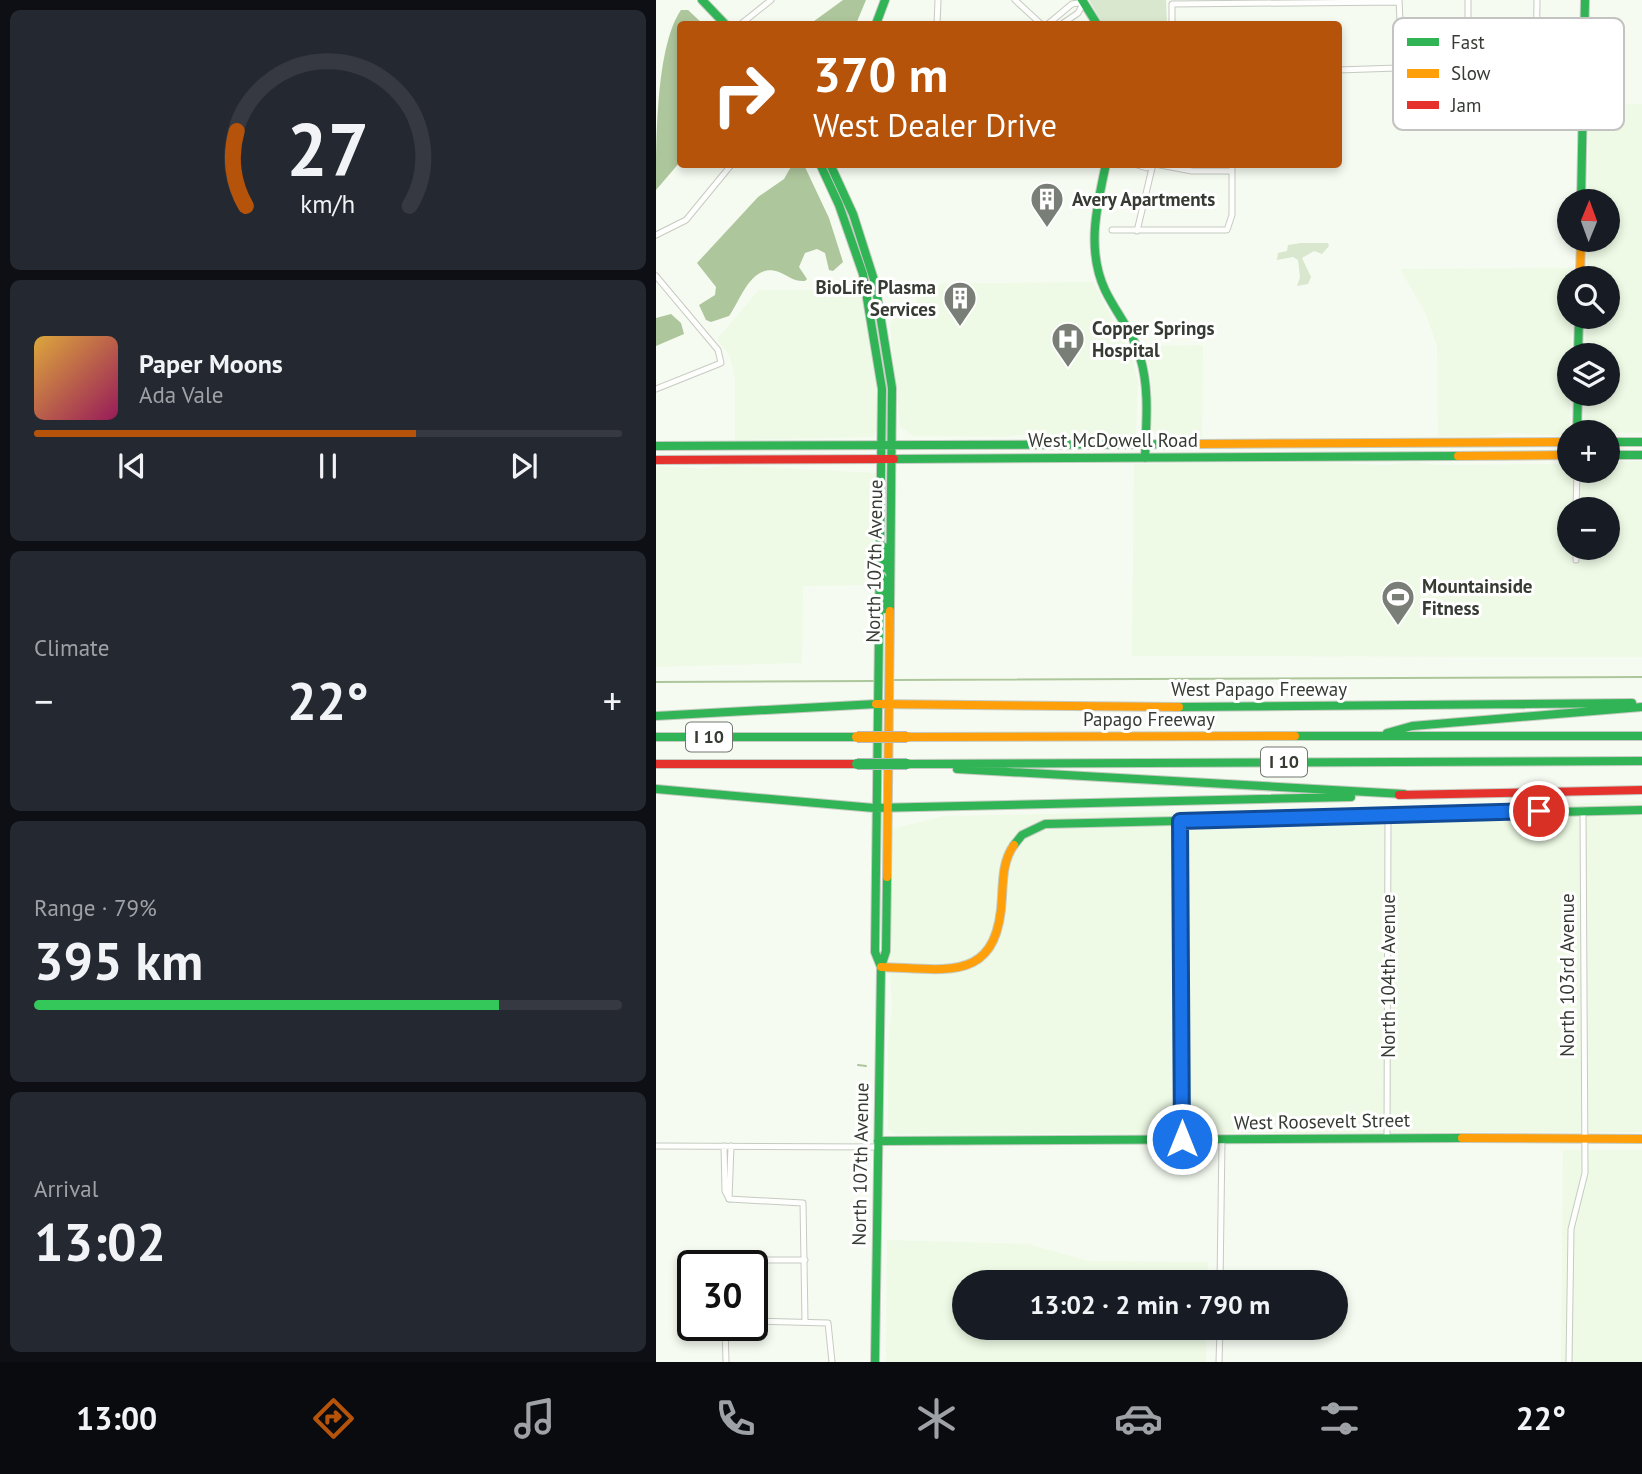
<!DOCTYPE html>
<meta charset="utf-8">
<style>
:root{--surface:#171b24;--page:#242831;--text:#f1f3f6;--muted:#9ea1a6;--line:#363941;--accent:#b45309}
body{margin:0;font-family:"PT Sans",sans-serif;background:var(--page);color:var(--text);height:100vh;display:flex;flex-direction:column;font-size:26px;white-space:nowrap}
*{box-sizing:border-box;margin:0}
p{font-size:23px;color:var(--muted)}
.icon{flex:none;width:38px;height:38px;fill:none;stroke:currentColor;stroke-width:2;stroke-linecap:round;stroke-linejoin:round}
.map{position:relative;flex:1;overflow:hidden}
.drawer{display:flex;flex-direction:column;gap:10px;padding:10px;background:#0d0f14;width:656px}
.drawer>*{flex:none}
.banner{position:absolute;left:21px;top:21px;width:665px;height:147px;border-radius:7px;box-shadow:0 4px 10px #0003;background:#b45309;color:#fff;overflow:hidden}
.needle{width:46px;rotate:1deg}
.controls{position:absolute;left:901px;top:189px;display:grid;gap:14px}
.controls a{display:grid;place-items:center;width:63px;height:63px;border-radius:50%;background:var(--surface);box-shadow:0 4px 10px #0003;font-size:35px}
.speed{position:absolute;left:21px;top:1250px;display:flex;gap:14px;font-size:35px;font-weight:700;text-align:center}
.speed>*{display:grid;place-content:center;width:91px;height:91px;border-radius:50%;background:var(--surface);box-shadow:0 4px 10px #0003;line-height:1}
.speed .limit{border:4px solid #111;border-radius:10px;background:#fff;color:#111}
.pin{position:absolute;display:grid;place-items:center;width:60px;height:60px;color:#fff;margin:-30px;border:4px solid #fff;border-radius:50%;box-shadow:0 2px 7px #0007}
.me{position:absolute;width:77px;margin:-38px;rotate:0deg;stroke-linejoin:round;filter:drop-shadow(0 0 5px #0008)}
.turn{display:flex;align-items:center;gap:24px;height:147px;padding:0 21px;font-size:32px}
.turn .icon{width:91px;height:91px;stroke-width:2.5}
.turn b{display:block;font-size:49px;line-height:60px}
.big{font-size:52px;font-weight:600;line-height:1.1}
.drawer .tile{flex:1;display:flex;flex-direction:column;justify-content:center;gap:10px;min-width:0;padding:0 24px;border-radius:10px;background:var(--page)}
.drawer .dial{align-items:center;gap:0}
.dial svg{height:182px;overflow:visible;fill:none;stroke:var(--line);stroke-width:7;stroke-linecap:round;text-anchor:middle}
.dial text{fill:var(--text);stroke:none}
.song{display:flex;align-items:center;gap:21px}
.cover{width:84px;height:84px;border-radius:10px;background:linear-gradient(135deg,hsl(40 70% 55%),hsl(330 70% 35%))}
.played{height:7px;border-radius:4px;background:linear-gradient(90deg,var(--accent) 65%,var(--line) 65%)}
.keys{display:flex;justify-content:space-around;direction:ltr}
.heat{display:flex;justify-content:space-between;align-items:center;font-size:38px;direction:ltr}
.charge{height:10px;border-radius:5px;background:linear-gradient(90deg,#34c759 79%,var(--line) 0)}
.trip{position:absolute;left:296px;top:1270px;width:396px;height:70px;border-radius:35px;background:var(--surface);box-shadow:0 4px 10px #0003;font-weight:600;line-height:70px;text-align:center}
.tab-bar{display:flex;height:112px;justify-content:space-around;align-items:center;background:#090b0e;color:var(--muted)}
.tab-bar .icon{width:49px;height:49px}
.tab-bar .on{color:var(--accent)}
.tab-bar b{font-size:32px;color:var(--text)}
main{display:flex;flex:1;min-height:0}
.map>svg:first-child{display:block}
.built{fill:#eefae5;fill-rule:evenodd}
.green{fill:#d8e7cd}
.water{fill:#aec69c}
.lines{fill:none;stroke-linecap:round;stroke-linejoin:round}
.stream{stroke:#aec69c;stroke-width:2}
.street-casing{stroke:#c6cbc2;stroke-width:7}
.fast-casing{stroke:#c6cbc2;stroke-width:10}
.slow-casing{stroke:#c6cbc2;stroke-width:10}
.jam-casing{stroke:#c6cbc2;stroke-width:10}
.street{stroke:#fefefd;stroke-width:5}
.fast{stroke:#30b455;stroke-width:8}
.slow{stroke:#ff9f0a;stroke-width:8}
.jam{stroke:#e5322d;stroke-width:8}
.fast-bridge-casing{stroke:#b8b9c0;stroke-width:12;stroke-linecap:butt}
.slow-bridge-casing{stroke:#b8b9c0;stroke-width:12;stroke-linecap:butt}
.fast-bridge{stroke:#30b455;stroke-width:10}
.slow-bridge{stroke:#ff9f0a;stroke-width:10}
.route-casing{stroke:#114b97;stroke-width:18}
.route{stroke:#1a73e8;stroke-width:12}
.labels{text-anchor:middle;stroke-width:6;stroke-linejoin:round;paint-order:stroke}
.shield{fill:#fff;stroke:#727670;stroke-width:2}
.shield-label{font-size:18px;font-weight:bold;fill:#363b33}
.poi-label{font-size:19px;font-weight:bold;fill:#363b33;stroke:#fff;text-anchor:start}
.street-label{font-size:19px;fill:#363b33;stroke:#fff}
.key{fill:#fff;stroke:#c3c4c2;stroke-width:2}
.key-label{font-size:19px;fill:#363b33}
</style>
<main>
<section class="drawer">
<div class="tile dial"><svg viewBox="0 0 100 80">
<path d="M14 69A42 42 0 1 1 86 69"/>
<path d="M14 69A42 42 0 0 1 10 36" stroke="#b45309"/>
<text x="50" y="56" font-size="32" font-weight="700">27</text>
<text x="50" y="72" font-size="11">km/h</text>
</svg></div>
<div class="tile">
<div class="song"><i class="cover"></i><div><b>Paper Moons</b><p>Ada Vale</p></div></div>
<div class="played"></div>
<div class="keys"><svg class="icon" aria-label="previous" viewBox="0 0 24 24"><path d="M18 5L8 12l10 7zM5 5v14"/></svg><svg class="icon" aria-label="pause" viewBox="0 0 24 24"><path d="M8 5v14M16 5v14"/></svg><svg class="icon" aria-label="next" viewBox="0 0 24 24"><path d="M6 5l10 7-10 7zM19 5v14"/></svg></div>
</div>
<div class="tile"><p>Climate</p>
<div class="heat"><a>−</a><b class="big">22°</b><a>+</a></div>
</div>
<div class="tile"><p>Range · 79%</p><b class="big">395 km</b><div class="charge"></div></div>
<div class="tile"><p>Arrival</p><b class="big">13:02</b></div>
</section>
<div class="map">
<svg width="986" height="1362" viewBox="0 0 986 1362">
<rect width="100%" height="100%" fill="#f5fbf1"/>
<!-- built -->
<path class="built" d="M933,104H986V433L933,432L928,428L929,394H952V355H929L930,317H952V278H930L931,240H952V201H932Z
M917,268V278H914V317H916L913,433L907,436L849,433L832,436H782L781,346L769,312L744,269Z
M437,282L476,356L482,382L480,435L418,439L363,435L350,437L257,436L244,427L234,326L236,319L260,312V284Z
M103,290H206L220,377L222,427L217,437L79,440V379L74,356L61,339Z
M547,345L546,438L502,437L496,430L495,375L487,346Z
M986,461V657L476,656L478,464L659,462L730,465L759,462L781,465L906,464L914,471H952V462ZM914,509H952V548H914Z
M70,465L220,473L216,585L147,586L146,663L0,667V466L48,469Z
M986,802V1132L238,1134L232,1129V1046L236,1007L233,952L236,829L288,816Z
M907,1150H986V1362H905Z
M231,1240L372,1244L433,1261L552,1262L551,1283H308V1328H550V1362H230Z"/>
<!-- green -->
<path class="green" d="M433,0H510L511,24H447Z
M645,243H672L673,246L666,254L658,251L646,258L655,277L652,284L641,286L644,277L642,260L637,257L621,260L622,253L631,251L632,245Z"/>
<!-- water -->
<path class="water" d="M187,0H210L200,24H154Z
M25,10H32L47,24H24V162L0,190C0,140 0,46 25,10Z
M136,165H148L173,218L187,262L177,271L173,270L169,253L161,249L149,253L143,267L151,279L149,281C138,282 133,276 123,272C95,262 85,300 73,316L55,322L50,320L43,305L59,295L60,287L41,263L102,197L128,179Z
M15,314L25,323L28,334L0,346V318Z"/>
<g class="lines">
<!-- stream -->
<path class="stream" d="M951,471V474
M238,680L986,677
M0,682L218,681
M202,1065L210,1066"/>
<defs>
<path id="street" d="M359,0L385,24
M812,0V63L825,70L880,66L881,0
M85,24L115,0
M281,24L282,0
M392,24L416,4L428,2
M406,24L422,13L428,2
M516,24V4L743,2
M682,70L741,68L746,63L743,0
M478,164L491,168L497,164
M499,164L536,171H576
M456,230H571L576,215V164
M481,231L497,164
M0,235L30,220L76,164
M0,276L62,350L65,363L0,389
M920,509L921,471
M920,560V548
M524,821L525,1139
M731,1137L732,815
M0,1146L222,1147
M68,1146L69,1191L73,1199L75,1146
M73,1199L147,1203L149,1321
M70,1265L78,1260H149
M564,1283L566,1140
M96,1321L172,1323L176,1362
M69,1325L70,1362
M563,1362L564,1328
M913,1362L915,1229L929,1173L927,810"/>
<path id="fast" d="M46,0L69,24
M426,0L441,24
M220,24L229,0
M164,164L183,205L207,274L226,389L219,952L225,967
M174,164L197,214L219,283L236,388L234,611
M450,164C441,206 430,249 449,290C460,313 477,332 484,357C494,389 490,425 489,458
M925,201L929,0
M922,355L923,317
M921,432L922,394
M952,442H986
M0,446L541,444
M952,455H986
M238,459L802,456
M228,547L229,567L234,572
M222,572L228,581V609
M523,707L976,703
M0,716L220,704
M731,733L756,726L986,707
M639,736H986
M0,737H201
M251,764L986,761
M301,769L748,794
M0,789L218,808
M218,808L695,797
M358,845L366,835L389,824L986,810
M222,1141L806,1138
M219,1362L225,967L230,951L231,877"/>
<path id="slow" d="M924,278L925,240
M541,444L914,442
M802,456L914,455
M220,704L523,707
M251,737L639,736
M231,877L234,611
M225,967C292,969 342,984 346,897C347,879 347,860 358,845
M806,1138L986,1139"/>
<path id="jam" d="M0,460L238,459
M0,764H201
M743,795L986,790"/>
</defs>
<!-- street casing -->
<use href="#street" class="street-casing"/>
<!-- fast casing -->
<use href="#fast" class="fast-casing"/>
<!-- slow casing -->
<use href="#slow" class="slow-casing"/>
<!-- jam casing -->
<use href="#jam" class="jam-casing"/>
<!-- street -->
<use href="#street" class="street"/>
<!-- fast -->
<use href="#fast" class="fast"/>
<!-- slow -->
<use href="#slow" class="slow"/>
<!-- jam -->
<use href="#jam" class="jam"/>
<defs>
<path id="fast-bridge" d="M201,764H251"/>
<path id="slow-bridge" d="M201,737H251"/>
</defs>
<!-- fast-bridge casing -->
<use href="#fast-bridge" class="fast-bridge-casing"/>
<!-- slow-bridge casing -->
<use href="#slow-bridge" class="slow-bridge-casing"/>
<!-- fast-bridge -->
<use href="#fast-bridge" class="fast-bridge"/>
<!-- slow-bridge -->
<use href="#slow-bridge" class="slow-bridge"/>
</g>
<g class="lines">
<defs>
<path id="route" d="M526,1139L524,821L883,811"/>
</defs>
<!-- route casing -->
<use href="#route" class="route-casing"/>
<!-- route -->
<use href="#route" class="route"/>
</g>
<!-- icons -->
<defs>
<symbol id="building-pin" viewBox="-11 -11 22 30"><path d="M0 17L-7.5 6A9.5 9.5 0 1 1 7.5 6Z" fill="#797e76" stroke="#fff"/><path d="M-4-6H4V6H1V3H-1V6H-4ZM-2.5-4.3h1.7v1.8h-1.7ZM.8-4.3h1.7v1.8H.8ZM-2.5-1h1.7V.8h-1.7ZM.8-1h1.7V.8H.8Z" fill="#fff"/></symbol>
<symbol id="hospital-pin" viewBox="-11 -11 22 30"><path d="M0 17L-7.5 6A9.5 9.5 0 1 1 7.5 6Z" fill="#797e76" stroke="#fff"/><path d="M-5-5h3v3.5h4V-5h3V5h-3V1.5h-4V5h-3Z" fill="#fff"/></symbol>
<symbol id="stadium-pin" viewBox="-11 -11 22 30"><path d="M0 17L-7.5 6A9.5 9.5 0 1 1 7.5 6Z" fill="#797e76" stroke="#fff"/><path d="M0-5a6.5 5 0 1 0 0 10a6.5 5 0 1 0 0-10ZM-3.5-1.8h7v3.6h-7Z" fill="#fff"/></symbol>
</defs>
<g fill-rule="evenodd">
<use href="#building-pin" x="372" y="180" width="38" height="52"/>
<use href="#building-pin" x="285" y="279" width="38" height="52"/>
<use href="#hospital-pin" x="393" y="320" width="38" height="52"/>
<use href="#stadium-pin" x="723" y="578" width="38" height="52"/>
</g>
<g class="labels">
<!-- shield labels -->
<g class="shield">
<rect x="30" y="722.5" width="46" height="29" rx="5"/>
<rect x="605" y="747.5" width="46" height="29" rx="5"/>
</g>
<g class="shield-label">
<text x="53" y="743">I 10</text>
<text x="628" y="768">I 10</text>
</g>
<!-- poi labels -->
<g class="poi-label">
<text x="416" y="206">Avery Apartments</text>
<text x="280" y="294" text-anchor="end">BioLife Plasma<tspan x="280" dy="22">Services</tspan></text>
<text x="436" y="335">Copper Springs<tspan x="436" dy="22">Hospital</tspan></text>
<text x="766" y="593">Mountainside<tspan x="766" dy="22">Fitness</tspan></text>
</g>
<!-- street labels -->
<g class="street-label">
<text x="457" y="447">West McDowell Road</text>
<text transform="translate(218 561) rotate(-89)" y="7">North 107th Avenue</text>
<text x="603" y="696">West Papago Freeway</text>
<text x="493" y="726">Papago Freeway</text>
<text transform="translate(911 975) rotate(-90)" y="7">North 103rd Avenue</text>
<text transform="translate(732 976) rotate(-90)" y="7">North 104th Avenue</text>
<text transform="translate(666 1121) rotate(-1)" y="7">West Roosevelt Street</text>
<text transform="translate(204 1164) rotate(-89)" y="7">North 107th Avenue</text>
</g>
</g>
<!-- legend -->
<rect x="737" y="18" width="231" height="112" rx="10" class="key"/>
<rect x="751" y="38" width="32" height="8" fill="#30b455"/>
<rect x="751" y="69" width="32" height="9" fill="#ff9f0a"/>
<rect x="751" y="101" width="32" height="8" fill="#e5322d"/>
<g class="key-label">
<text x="795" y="49">Fast</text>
<text x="795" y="80">Slow</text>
<text x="795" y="112">Jam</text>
</g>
</svg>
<div class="controls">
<a><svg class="needle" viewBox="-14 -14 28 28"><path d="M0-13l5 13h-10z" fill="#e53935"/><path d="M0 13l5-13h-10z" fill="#9ea1a6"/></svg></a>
<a><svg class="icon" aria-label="search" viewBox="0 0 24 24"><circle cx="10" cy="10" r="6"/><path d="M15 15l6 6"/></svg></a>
<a><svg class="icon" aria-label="layers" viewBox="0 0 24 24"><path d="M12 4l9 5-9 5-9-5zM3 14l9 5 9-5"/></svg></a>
<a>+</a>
<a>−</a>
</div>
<div class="speed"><div class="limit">30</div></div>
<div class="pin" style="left:883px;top:811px;background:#d93025"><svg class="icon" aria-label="arrive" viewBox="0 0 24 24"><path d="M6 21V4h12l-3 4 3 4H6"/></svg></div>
<svg class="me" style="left:526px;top:1139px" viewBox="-20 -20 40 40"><circle r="17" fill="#1a73e8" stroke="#fff" stroke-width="3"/><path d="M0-11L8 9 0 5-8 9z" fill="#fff"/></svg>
<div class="trip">13:02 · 2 min · 790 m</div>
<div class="banner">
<div class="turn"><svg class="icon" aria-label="right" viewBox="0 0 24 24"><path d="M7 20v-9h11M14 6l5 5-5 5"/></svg><div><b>370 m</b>West Dealer Drive</div></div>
</div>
</div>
</main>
<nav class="tab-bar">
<b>13:00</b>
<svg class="icon on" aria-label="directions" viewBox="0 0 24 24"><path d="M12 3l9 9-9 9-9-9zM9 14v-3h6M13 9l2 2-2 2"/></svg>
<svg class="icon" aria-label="music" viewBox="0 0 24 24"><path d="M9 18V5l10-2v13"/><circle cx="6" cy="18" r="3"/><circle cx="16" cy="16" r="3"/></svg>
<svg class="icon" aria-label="phone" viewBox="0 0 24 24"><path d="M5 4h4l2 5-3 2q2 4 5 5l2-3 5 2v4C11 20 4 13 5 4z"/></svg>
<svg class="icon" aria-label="climate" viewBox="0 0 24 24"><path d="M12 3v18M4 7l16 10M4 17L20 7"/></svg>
<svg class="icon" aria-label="car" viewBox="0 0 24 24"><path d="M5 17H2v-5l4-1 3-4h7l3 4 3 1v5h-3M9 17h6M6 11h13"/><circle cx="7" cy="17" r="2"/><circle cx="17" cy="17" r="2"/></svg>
<svg class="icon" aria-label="filters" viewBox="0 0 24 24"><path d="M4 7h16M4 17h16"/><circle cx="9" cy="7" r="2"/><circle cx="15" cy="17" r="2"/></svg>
<b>22°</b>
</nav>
